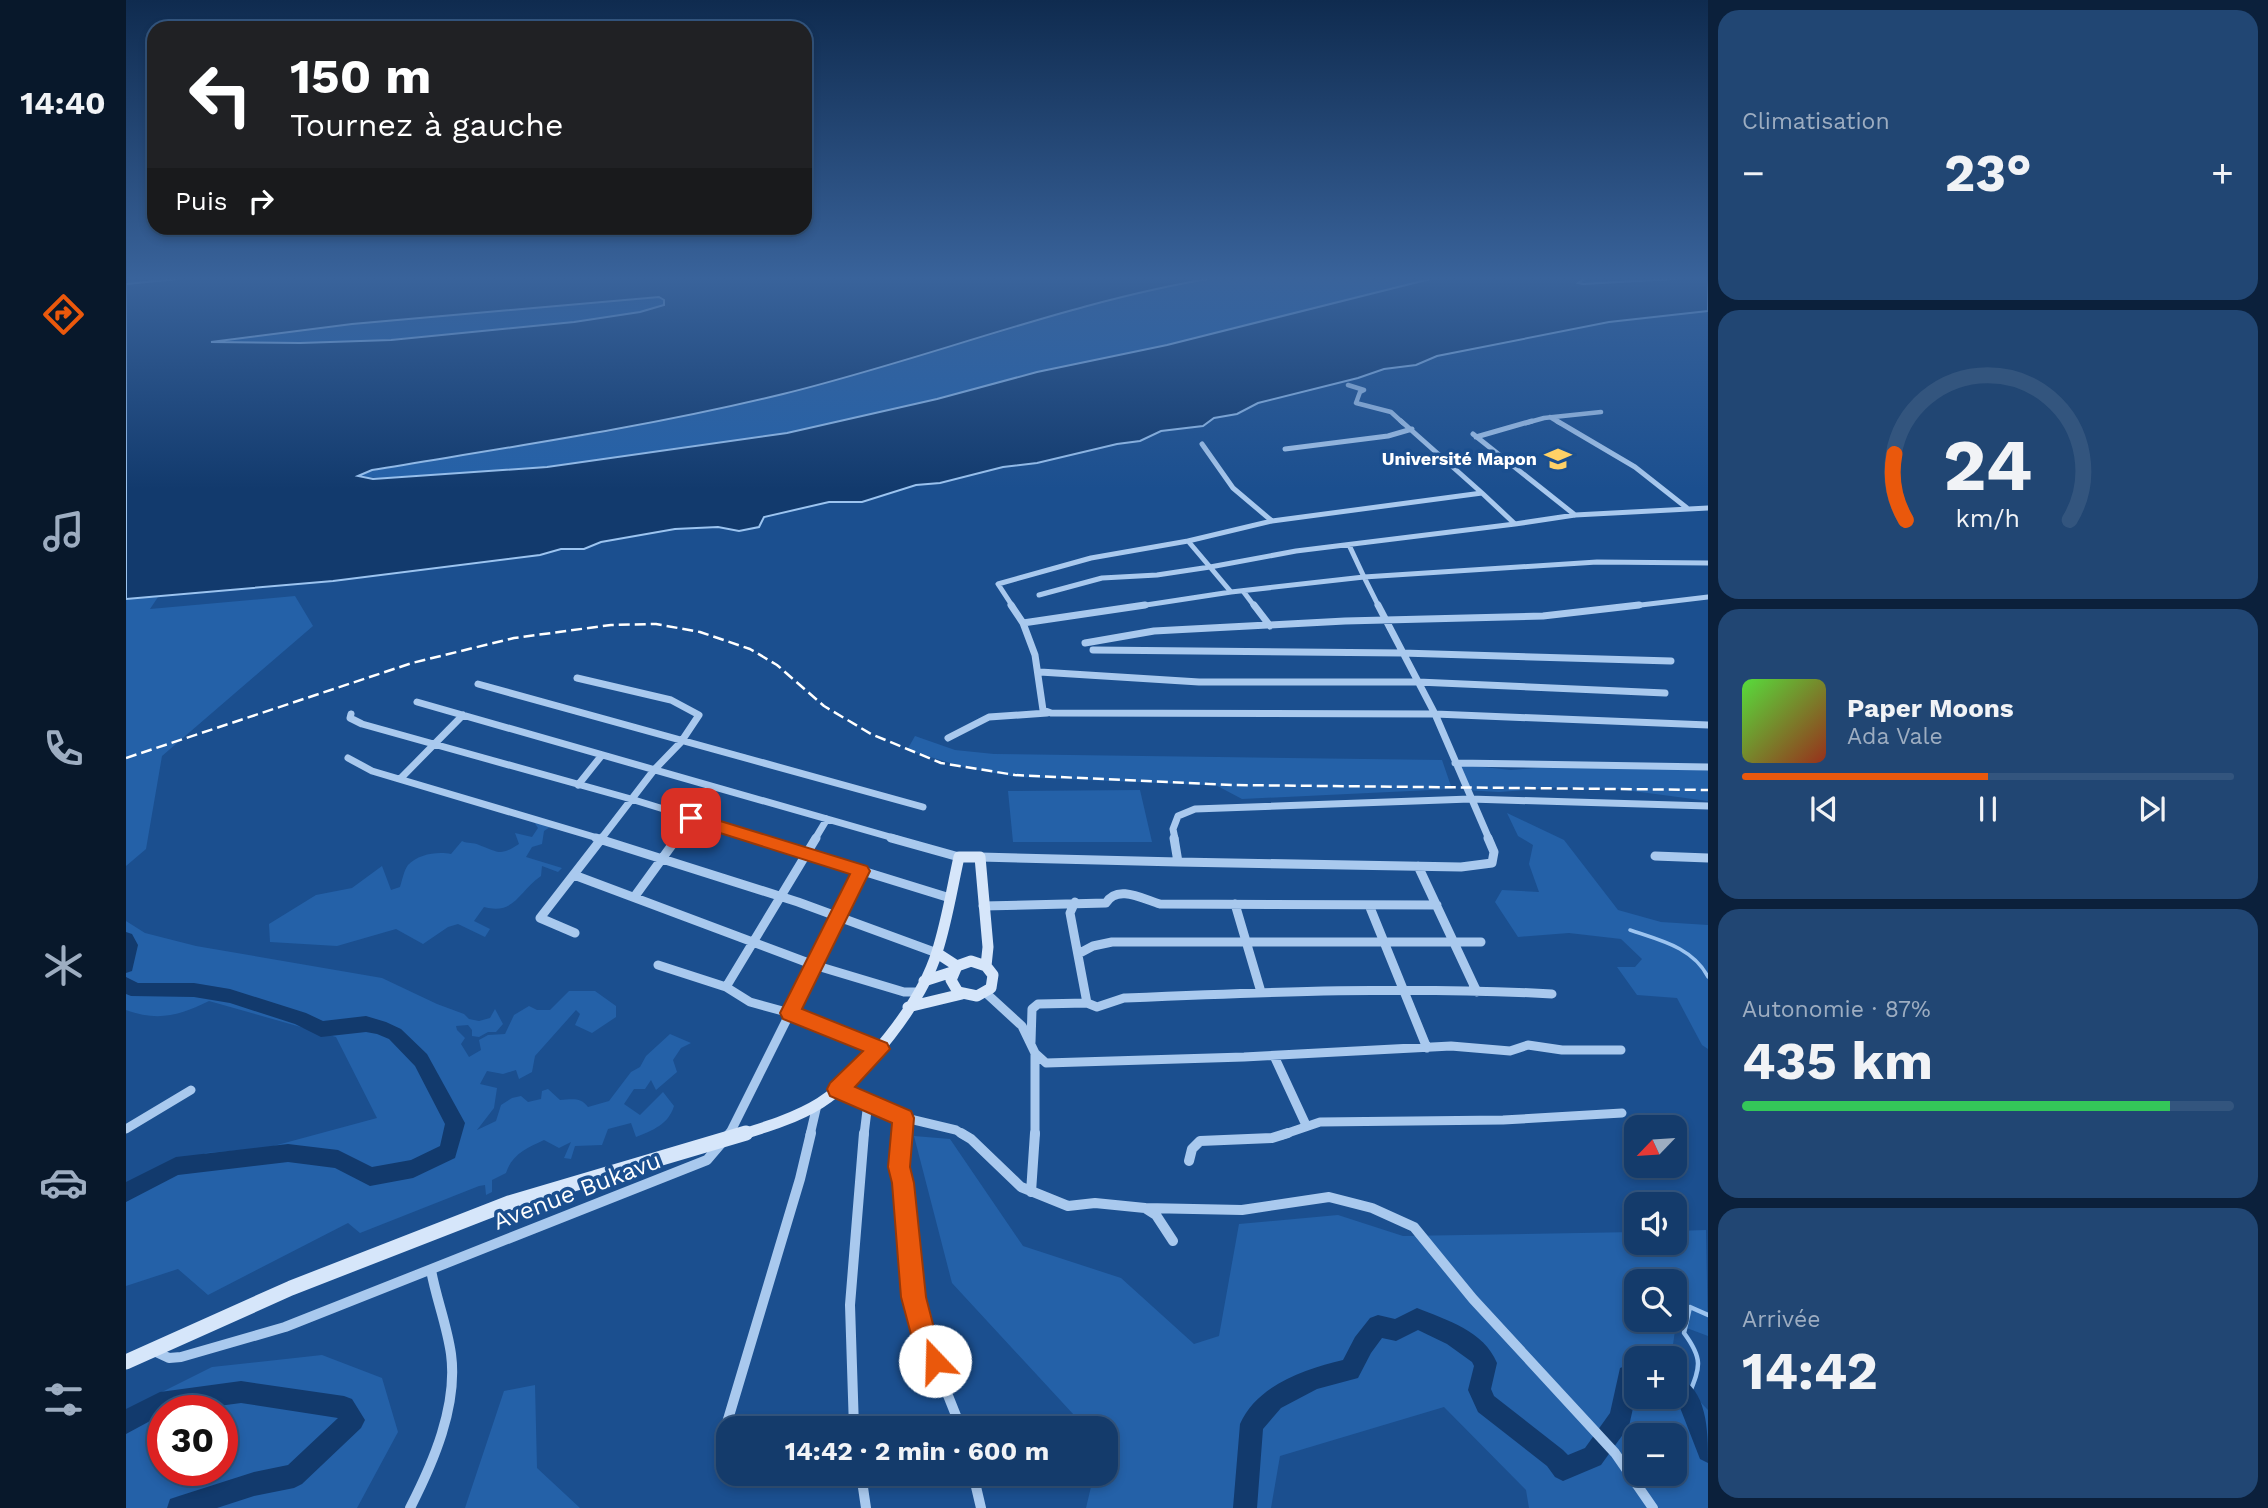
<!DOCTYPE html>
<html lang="fr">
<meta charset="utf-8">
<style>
:root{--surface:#143b6b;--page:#214673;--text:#f1f3f6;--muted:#9dadc1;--line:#33557e;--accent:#ea580c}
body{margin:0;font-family:"Work Sans",sans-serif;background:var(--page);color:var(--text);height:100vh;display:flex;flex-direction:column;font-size:26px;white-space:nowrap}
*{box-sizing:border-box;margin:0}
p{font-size:23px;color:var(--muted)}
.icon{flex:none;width:38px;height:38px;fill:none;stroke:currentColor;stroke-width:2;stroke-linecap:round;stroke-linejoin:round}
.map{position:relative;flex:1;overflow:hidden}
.panel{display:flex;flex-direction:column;gap:10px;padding:10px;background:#0b203b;width:560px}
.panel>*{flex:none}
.top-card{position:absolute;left:21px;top:21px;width:665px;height:214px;border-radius:21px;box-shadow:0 4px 10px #0003,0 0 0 2px var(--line);background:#202124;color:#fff;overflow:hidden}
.needle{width:46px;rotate:245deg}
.fabs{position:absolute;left:1498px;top:1115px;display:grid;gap:14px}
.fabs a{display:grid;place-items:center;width:63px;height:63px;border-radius:14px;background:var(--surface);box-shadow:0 4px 10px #0003,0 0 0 2px var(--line);font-size:35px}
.speed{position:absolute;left:21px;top:1395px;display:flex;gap:14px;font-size:35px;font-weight:700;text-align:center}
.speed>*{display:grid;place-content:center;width:91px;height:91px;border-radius:50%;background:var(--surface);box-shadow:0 4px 10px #0003,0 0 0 2px var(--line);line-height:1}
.speed .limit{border:10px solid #d22;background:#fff;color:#111}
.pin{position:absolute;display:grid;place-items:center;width:60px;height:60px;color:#fff;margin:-30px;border-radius:14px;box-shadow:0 4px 10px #0006}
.me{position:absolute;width:77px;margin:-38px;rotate:339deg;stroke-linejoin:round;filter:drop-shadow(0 0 5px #0008)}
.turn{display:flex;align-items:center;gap:24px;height:147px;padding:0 28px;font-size:32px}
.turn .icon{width:91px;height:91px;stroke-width:2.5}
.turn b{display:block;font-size:49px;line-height:60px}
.then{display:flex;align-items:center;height:66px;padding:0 28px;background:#0003;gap:14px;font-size:26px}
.big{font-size:52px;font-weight:700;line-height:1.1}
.panel .widget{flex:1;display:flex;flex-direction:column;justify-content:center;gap:10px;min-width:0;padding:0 24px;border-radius:21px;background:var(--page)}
.panel .dial{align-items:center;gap:0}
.dial svg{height:182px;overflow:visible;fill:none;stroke:var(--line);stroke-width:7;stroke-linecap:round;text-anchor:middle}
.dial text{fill:var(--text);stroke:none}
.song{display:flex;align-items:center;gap:21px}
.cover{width:84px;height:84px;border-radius:10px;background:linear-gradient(135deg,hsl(110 70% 55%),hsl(10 70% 35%))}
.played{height:7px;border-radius:4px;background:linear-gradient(90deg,var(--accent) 50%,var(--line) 50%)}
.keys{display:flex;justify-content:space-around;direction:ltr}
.heat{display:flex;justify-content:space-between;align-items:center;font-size:38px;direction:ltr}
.charge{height:10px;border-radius:5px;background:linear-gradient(90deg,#34c759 87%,var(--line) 0)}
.trip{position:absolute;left:590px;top:1416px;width:402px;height:70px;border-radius:21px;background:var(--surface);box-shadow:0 4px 10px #0003,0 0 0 2px var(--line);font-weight:700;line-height:70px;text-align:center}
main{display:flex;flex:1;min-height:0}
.tab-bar{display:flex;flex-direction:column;width:126px;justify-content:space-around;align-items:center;background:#08182b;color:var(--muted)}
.tab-bar .icon{width:49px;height:49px}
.tab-bar .selected{color:var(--accent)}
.tab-bar b{font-size:32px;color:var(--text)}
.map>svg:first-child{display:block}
.green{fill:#2461a8;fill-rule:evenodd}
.water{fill:#123a6d;stroke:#9cc4f0;stroke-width:2;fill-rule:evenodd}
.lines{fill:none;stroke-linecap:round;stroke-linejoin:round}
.stream-far1{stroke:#9cc4f0;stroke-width:3.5}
.stream{stroke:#9cc4f0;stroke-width:4.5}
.river{fill:#123a6d;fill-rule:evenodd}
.street-far4{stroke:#a9c9ee;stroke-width:4.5}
.street-far3{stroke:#a9c9ee;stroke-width:5}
.street-far2{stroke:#a9c9ee;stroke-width:7}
.street-far1{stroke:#a9c9ee;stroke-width:9}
.street{stroke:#a9c9ee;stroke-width:10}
.secondary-far1{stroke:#d6e6fa;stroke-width:11}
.secondary{stroke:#d6e6fa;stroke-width:15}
.rail{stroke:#fff;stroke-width:2.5;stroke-dasharray:11 5;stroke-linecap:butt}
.route{fill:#ea580c;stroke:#983908;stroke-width:2}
.labels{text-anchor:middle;stroke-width:7;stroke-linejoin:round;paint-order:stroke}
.far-poi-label{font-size:18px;font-weight:bold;fill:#fff;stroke:#1b4f8f;text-anchor:end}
.near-street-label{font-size:24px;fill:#fff;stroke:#1b4f8f}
</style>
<main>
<nav class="tab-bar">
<b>14:40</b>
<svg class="icon selected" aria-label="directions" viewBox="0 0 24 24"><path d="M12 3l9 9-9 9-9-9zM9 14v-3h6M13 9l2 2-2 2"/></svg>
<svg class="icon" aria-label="music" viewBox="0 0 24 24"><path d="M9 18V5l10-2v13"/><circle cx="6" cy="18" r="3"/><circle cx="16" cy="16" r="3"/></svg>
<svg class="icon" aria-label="phone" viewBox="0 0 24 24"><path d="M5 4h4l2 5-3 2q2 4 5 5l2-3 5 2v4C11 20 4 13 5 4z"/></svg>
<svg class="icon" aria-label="climate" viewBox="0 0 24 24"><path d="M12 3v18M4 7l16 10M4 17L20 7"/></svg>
<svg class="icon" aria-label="car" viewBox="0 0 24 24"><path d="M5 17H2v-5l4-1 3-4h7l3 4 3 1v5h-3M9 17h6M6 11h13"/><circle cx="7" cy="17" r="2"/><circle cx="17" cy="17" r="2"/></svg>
<svg class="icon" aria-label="filters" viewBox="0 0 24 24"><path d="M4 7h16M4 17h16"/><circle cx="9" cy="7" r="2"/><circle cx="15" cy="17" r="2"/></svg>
</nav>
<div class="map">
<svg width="1582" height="1508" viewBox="0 0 1582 1508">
<rect width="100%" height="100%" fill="#1b4f8f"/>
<!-- green -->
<path class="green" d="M1093,277H1312L1041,345L911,372L811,399L661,433L411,468L254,478L231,476L240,472L355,451L482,432L656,394L862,336L983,299Z
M533,297L538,300L539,305L514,312L448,322L256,340L174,343L85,342L226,324Z
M169,596L187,626L36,756L20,849L0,866V599L32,597L24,609Z
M789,736L829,750L868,754L1316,760L1326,789L1116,799L1082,781L1080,785L890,777L841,768L781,750Z
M1330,764L1385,770L1420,767H1582V801L1484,788L1457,790L1439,787L1373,792L1338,790Z
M1014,790L1026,842H887L882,791Z
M1381,813L1438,840L1492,910L1535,922L1582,925V1049L1576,1045L1551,998L1511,995L1491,967H1509L1516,959L1495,939L1443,933L1392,937L1369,902L1376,890L1413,892L1403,864L1407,845L1392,836Z
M408,822L424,827L418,831L416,844L406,847L400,857L436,868L432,872L416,866L415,876C392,892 389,915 358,907L348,921L364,929L359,937L332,924L322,927L297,944L270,929L211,946L144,942L143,924L190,895L226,888L256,866L265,890L274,887C276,881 278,870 282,865C292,854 312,851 325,854L336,841C342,844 347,842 353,845C373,852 373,857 393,844L389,833L406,837L412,828Z
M0,921L19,933L70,946L256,978L311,1004L338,1014L343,1019L353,1021L364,1018L369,1009L377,1024L370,1032H362L353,1037L346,1036V1030L342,1025L330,1026L331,1030L339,1038L335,1044L343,1057L355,1050L353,1040L362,1035L379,1034L388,1015L403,1006L411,1010H424L443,991H469L490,1006V1017L466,1033L449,1025L454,1014L450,1010L409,1056L406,1072L393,1079L390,1070L377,1074L361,1071L354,1084L371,1088L368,1108L351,1130L370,1121L375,1105L386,1098L395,1096L402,1102L415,1099L416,1091L422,1089L434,1100C446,1099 455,1097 462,1107L483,1101L505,1072L514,1067L520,1056L544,1034L565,1043L555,1048L547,1060L551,1072L530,1090L525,1080L519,1089H508L498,1104L514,1115L537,1092L548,1106C542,1125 527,1130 510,1137L505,1123L482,1129L476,1145L449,1146L445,1159L438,1158L445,1142L433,1148L418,1140C401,1148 386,1154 380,1173L366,1180V1192L360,1195L359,1185L353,1186L234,1233L222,1223L82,1295L52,1269L0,1286V1191L80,1153L140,1148L251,1118L210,1037L83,1001C54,1015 33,1022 0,1010Z
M788,1136L824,1139L897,1246L995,1278L1068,1344L1093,1336L1113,1224L1212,1215L1277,1236L1510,1232V1242H1549V1231L1580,1230L1582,1336L1550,1324L1545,1358H1510V1396H1549V1376L1582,1410V1508H1403L1400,1490L1318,1407L1154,1456L1145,1508H960L968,1474H980V1428H960L826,1283ZM1510,1281H1549V1320H1510ZM1510,1435H1549V1474H1510Z
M196,1355L256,1378L272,1432L231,1508H0V1410L86,1367ZM37,1410H96V1470H37Z
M409,1385L411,1468L454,1508H339L378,1391Z"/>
<!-- water -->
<path class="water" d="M71,277H1093C944,301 804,358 657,394C522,427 384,447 246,470L232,476L247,479L421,467L661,433L811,399L911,372L1041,345L1312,277H1461L1452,283L1457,284L1582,277V311L1483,322L1311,356L1290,365L1258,369L1232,378L1132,403L1111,414L1088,418L1077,426L1035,431L1014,441L991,444L911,463L877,467L814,483L790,485L736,502H703L638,517L633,527L613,531L592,527L549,529L475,542L458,549H435L414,555L207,581L0,599V284ZM533,297L538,300V305L514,312L448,322L265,340L174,343L85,342L226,324Z"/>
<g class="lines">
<!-- stream-far1 -->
<path class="stream-far1" d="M1504,930C1533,940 1567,947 1582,977"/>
<!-- stream -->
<path class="stream" d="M1562,1397C1574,1367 1578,1360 1558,1333L1564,1307L1582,1315"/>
<!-- river -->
<path class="river" d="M0,932L6,934L12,945L6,971L0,973Z
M0,977L12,983H68L104,989L180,1013L197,1021L240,1016L260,1022L275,1029L301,1054L339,1123L329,1158L287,1178L244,1186L209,1168L162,1162L52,1175L0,1202V1182L50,1157L162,1144L212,1150L246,1167L285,1160L314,1146L319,1124L289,1066L263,1039L251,1034L240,1032L195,1037L169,1024L104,1003L68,997L5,996L0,994Z
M1291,1308C1321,1320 1358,1331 1371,1363L1365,1389L1368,1396L1437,1450L1442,1455L1459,1448L1484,1413L1494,1368L1510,1362V1395L1503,1426L1475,1465L1437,1481L1429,1477L1421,1466L1352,1412L1342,1390L1348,1366L1346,1362L1321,1344L1292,1330L1270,1341L1256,1338L1245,1353L1232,1378L1191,1389L1155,1408L1137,1429L1131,1508H1107L1114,1424C1131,1385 1179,1369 1217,1360L1229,1337L1244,1318L1252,1315L1269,1319Z
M1549,1375C1582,1389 1582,1430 1582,1463L1574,1459L1553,1405L1544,1396H1549Z
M115,1381L218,1396L226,1399L239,1420L235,1428L176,1484L168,1488L128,1496L91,1508H41L44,1499L53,1496L128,1472L162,1465L212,1418L115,1403L63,1410H37V1414L0,1434V1409L34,1392Z"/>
<!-- street-far4 -->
<path class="street-far4" d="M1222,385L1238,390L1234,392L1230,403L1265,412L1277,423
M1424,417L1434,423
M1400,423L1418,418L1475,412"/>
<!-- street-far3 -->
<path class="street-far3" d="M1275,421L1356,493
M1431,421L1509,467L1561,508
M1347,434L1449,515
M1350,437L1406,421
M1076,444L1107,488L1146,521
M1159,449L1262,436L1286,429
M1356,493L1389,524L1170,551L1084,567L1062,541L1146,521Z
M1389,524L1449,515L1582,508
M1223,545L1238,577L1471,562L1582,563
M1084,567L1105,592L1238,577L1253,607
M1117,591L1129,607
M913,595L976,578L1031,575L1084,567
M887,607L872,584L965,558L1062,541
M1007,607L1105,592
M1498,607L1582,597"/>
<!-- street-far2 -->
<path class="street-far2" d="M885,605L897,623L1019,605
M1128,605L1144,626
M1252,605L1309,714L1363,839
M897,623L909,655L917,710L925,713L1309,714L1582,725
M959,643L1028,631L1219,621L1417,616L1513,605
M967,650L1276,653L1545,661
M914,672L1073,682H1292L1539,693
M451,678L545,700L573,715L555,742L528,770L475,839
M352,684L797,807
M291,702L771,839
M225,714L224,718L236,724L505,799L635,839
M822,738L863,717L921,713
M222,758L246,771L475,839
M1329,763L1582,767
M274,779L337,715
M452,785L476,755
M550,839L588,787
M689,839L701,819
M1049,839L1047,829L1052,816L1069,809L1344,799L1582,806"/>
<!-- street-far1 -->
<path class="street-far1" d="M470,838L672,902L811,953
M630,838L824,898
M765,838L833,857
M1529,856L1582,858
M854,857L1052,862L1048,838
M1052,862L1335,867L1366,863L1368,852L1362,838
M1292,866L1351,992
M448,875L688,965L778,992H792
M509,896L551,838
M949,902L944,913L961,1003
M1109,904L1135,992
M1243,905L1301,1048
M857,906L980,903C991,884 1017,899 1034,904L1311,905
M449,933L414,918L476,838
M952,954L967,946L986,942H1355
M532,965L600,987L624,1002L664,1013L754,1049
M600,987L690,838
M860,993L896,1026L909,1053L920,1063L1118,1057L1325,1046L1384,1051L1402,1045L1436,1050H1495
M905,1042L906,1009L912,1004L961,1003L971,1007L998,998C1141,992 1283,986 1426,994
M909,1053V1135
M1148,1056L1180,1125
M712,1089L767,1115L830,1130L838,1135
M0,1129L65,1090
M603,1135L735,871
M684,1135L691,1105
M738,1135L742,1102
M776,1135L777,1118
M1156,1135L1194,1122L1377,1120L1496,1113"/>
<!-- street -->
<path class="street" d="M776,1133L773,1167L777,1183L789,1300L799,1338L835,1428
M835,1133L845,1139L895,1187L942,1206L969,1203L1019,1208L1030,1215L1047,1241
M1063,1161L1066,1149L1074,1141L1146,1138L1162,1133
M905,1192L909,1133
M1019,1208L1116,1210L1203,1197L1246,1208L1288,1227L1347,1299L1489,1453L1527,1508
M28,1351L43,1358L55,1357L159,1327L581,1160L604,1133
M600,1426L674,1179L685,1133
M728,1428L724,1305L738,1133
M735,1474L740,1508
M847,1474L855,1508
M284,1508C307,1463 332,1406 325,1354C321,1325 310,1298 305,1270"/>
<!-- secondary-far1 -->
<path class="secondary-far1" d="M811,953L831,966
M845,961L860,966L867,975L865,988L851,996L832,992L825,980L831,966Z
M798,981L826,972
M782,1007L836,994
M614,1135C640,1127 670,1118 694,1103C740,1073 795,1004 811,952C821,921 826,888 833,857H854L862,947L860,966"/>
<!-- secondary -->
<path class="secondary" d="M0,1362L165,1288L383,1203L620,1133"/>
<!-- rail -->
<path class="rail" d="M0,758L286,663L388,638L485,625L530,624L574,632L624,649L651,665L698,706L745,734L815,763L889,775L1106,785L1582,790"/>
</g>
<!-- sky -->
<linearGradient id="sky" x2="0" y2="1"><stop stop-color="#0f2b4f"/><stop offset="0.57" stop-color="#39639b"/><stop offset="1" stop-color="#39639b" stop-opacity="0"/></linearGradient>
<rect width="1582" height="489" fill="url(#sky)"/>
<!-- route -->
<path class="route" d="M565,812L741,866L744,871L676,1009L761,1043L764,1049L729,1087L785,1111L788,1118L784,1167L788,1183L800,1297L810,1336L821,1361L818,1370L809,1374L800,1370L786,1338L775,1297L766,1183L762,1167L766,1123L704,1096L701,1089L704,1083L737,1051L657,1019L654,1013L724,874L559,822L557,818Z"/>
<!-- icons -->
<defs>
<symbol id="university-bare" viewBox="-9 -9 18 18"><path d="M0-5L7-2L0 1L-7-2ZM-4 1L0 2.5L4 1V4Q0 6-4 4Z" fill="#ffd166" stroke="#1b4f8f" stroke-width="2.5" paint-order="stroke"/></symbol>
</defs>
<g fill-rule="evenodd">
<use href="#university-bare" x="1413" y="440" width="38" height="38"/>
</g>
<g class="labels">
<!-- far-poi labels -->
<g class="far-poi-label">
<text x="1411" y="465">Université Mapon</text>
</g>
<!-- near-street labels -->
<g class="near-street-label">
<text transform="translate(451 1191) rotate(-21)" y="8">Avenue Bukavu</text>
</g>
</g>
</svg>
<div class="fabs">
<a><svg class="needle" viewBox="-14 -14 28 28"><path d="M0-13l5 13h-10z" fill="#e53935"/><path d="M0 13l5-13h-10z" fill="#9dadc1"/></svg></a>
<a><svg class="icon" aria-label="sound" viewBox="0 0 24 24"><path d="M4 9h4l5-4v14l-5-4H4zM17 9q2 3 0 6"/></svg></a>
<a><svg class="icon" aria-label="search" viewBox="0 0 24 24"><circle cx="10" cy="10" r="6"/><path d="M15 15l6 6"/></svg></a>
<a>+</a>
<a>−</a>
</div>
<div class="speed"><div class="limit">30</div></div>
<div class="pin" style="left:565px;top:818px;background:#d93025"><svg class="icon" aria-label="arrive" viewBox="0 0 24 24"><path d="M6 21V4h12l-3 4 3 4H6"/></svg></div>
<svg class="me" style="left:809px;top:1361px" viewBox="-20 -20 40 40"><circle r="19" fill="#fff"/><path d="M0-13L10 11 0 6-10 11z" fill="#ea580c"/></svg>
<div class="trip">14:42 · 2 min · 600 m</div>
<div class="top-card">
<div class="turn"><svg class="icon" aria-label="left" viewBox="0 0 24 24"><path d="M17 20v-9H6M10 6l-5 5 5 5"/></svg><div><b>150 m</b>Tournez à gauche</div></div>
<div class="then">Puis<svg class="icon" aria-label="right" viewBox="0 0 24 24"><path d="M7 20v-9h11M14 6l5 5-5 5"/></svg></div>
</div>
</div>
<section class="panel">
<div class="widget"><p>Climatisation</p>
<div class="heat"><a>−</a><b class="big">23°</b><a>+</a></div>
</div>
<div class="widget dial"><svg viewBox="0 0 100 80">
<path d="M14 69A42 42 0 1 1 86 69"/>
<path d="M14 69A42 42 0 0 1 9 40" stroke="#ea580c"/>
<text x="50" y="56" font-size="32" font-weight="700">24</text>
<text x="50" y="72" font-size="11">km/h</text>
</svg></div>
<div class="widget">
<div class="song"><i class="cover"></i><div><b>Paper Moons</b><p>Ada Vale</p></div></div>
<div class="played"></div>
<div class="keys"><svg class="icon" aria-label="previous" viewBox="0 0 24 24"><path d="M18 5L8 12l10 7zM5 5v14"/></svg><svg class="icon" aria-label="pause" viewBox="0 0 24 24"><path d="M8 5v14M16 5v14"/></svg><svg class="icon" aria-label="next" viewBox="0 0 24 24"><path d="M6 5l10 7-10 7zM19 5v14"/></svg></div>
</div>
<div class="widget"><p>Autonomie · 87%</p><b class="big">435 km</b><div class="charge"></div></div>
<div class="widget"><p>Arrivée</p><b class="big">14:42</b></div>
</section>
</main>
